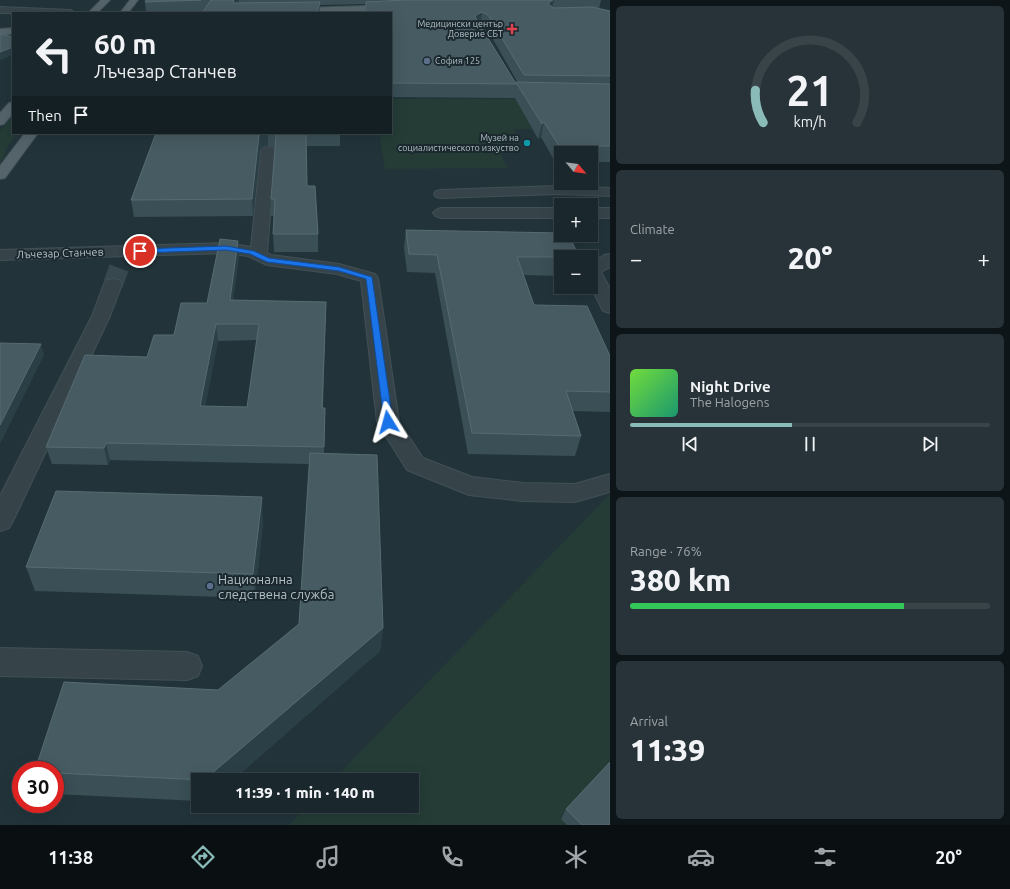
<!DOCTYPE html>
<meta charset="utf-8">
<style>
:root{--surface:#1a272c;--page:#273338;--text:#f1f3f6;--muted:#9fa5a9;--line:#384448;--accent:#8bbbb9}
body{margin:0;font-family:Ubuntu,sans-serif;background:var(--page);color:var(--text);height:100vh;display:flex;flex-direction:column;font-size:15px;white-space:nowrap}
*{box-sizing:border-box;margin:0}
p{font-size:13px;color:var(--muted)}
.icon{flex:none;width:22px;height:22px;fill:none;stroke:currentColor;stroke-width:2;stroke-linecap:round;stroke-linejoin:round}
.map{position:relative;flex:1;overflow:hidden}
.side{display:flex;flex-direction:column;gap:6px;padding:6px;background:#0e1518;width:400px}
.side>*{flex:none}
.top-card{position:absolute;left:12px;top:12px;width:380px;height:122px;border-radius:0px;box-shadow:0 4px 16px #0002,0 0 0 1px var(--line);background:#1a272c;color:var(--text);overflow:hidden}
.needle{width:26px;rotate:119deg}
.fabs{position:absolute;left:554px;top:146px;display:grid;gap:8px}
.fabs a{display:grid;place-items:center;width:44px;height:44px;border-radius:0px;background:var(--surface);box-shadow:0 4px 16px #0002,0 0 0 1px var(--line);font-size:20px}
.speed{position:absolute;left:12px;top:761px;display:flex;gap:8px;font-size:20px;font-weight:700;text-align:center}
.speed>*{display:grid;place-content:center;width:52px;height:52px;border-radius:50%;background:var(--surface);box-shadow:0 4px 16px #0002,0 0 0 1px var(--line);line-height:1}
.speed .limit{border:6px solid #d22;background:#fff;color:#111}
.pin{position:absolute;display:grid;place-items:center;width:34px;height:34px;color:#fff;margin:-17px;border:2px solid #fff;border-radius:50%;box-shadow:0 1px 4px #0007}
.me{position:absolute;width:44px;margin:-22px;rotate:352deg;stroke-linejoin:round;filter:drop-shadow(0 0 3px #0008)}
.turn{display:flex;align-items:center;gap:14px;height:84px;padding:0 16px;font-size:18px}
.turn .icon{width:52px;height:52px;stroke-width:2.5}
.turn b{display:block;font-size:28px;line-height:34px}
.then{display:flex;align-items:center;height:38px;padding:0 16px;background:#0003;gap:8px;font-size:15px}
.big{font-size:30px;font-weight:800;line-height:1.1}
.side .tile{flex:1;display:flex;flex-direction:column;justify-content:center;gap:6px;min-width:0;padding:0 14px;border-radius:6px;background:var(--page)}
.side .dial{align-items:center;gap:0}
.dial svg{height:104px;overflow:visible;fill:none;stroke:var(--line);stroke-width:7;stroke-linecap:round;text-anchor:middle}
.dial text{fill:var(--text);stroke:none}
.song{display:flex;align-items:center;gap:12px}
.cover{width:48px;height:48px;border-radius:6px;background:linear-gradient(135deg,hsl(100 70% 55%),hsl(160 70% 35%))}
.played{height:4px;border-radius:2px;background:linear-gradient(90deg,var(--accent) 45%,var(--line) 45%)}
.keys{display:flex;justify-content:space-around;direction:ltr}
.heat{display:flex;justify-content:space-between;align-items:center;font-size:22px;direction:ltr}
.charge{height:6px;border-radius:3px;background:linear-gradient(90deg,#34c759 76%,var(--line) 0)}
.trip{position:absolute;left:191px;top:773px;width:228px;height:40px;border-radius:0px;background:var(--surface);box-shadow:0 4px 16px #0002,0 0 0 1px var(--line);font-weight:800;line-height:40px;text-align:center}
.tab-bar{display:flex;height:64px;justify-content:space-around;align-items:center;background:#0a1012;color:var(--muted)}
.tab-bar .icon{width:28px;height:28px}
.tab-bar .on{color:var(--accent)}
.tab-bar b{font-size:18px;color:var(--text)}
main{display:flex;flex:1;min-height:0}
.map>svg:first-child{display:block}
.green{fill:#243b36}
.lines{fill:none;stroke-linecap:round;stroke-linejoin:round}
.minor-tunnel{stroke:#37494f;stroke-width:20;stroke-dasharray:20 10;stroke-linecap:butt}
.minor-casing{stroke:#425056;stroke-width:2}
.major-casing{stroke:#425056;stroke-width:2}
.minor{fill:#36444a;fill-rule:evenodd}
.major{fill:#54646a;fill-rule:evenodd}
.wall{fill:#3a4f56;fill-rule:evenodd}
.shaded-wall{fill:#2b3f46}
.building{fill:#475b62;stroke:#576b72;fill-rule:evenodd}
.route{fill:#1a73e8;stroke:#114b97}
.health-dot{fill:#e0444e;stroke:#1b292f;stroke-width:1.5}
.service-dot{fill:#5c6f8a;stroke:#1b292f;stroke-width:1.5}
.culture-dot{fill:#0f9aa8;stroke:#1b292f;stroke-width:1.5}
.labels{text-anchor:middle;stroke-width:4;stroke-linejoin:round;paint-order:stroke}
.far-poi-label{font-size:9px;fill:#b1c0c6;stroke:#1b292f;text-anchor:end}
.street-label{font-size:11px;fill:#b1c0c6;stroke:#1b292f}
.near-poi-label{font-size:13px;fill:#b1c0c6;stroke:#1b292f;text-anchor:start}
</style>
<main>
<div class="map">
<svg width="610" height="825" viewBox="0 0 610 825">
<rect width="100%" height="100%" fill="#22343a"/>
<!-- green -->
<path class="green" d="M391,99H522L527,119L533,129H514L516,134H513L517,140H500L504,151H499L508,168L385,169L379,133H391Z
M13,116V133H18L8,146L0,166V131Z
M610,494V825H289L308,806H412V780H333Z"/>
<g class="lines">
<!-- minor-tunnel -->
<path class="minor-tunnel" d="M113,284L119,268"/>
<defs>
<path id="minor" d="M0,7L71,10L75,13H0Z
M268,147L273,148L275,151L267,253L271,255L339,264L375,274L378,278L399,422L423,458L472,477L523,483L575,484L610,474V492L575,502L523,501L469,495L407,470L377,422L361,281L337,274L267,265L248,256L226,253L0,260V250L226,243L251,247L261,151L263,148Z
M555,186L610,188V196L555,194L441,198L436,197L434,194L436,191L441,190Z
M441,208H561V218H441L436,216L433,213L436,210Z
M591,208H610V218H591Z
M610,254V267L601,272L610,289V313L603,311L591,287V264L604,255Z
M113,279L119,280L122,284L110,316L13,521L9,528L0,531V496L92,316L104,284L107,280Z
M0,648L187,652L198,656L202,666L198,676L187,680L0,676Z"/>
<path id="major" d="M101,0H110L97,13H88Z
M130,0H138L128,13H120Z
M395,5L398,6L399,8L398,10L320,13H235L239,10Z
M13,28V34L0,35V29Z
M13,102V113L4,124L0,125V113L9,103Z
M25,133H38L5,178L0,179V166Z"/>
</defs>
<!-- minor casing -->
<use href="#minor" class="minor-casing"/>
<!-- major casing -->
<use href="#major" class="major-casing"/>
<!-- minor -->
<use href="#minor" class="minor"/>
<!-- major -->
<use href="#major" class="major"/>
</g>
<!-- wall -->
<path class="wall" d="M146,0H601L599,9L610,11V162H591V153H561V162H555L541,137L538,139L515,98L391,97V13H365L366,4L320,5L319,13H202L203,11L146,13L145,2ZM480,24H481L486,27L518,83L515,82Z
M156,133H340V146H306L307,186L318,234V252H274L273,234L274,216H271V199L275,149L274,147L268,146L263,147L260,151L253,216L134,217L131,200Z
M406,230L561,257V276L524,275L534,305L610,356V412L573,411L581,436L575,456L468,454L435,273L407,272L404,248Z
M239,256L233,300L326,302L323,408H325L324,454L383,628L380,651L233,780H198V801L55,794V770L218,690L299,624L309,464L110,460L108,465L52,464L46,447L147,357L174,335L207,303ZM257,340L247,407L205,406L218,341Z
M263,521L255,598L35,591L26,567Z
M566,809L610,825H567L561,819Z"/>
<!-- shaded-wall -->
<path class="shaded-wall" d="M233,0H239V8L234,12Z
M553,0H554L552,10L547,14L549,2Z
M320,2L319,13H317Z
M482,12L481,24L474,27L476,15Z
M13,47V55L0,60V52Z
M544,122L541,137L538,139L542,124Z
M261,133H268V146L263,147L260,151L253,216L252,199L259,135Z
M238,241L239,256L231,316L230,300Z
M216,324L218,341L202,423L200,406Z
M41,344L44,355L0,444V425Z
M106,443L110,460L108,465L104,448Z
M262,497L263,521L255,598L253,574Z
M383,628L380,651L233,780H204Z"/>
<!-- building -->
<path class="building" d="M146,0H201L145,2Z
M211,0H234H233L234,3L320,2L317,13H202Z
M406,0H553L549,2V5L554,8L592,7L610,11V76L524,75L488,15L482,12L476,15L475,17L515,82L610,84V146H559L544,122L542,124L517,84L392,83L391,76V13H366V2Z
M0,34L13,37V47L0,52Z
M156,133H261L259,135L252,199L131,200Z
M275,133H306L307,186H315L318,234H273L275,199H271L276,136Z
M406,230L561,233V235H569L579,257H517L534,305L587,306L610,356V392L566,391L581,436L472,433L437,255L409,254Z
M220,239L238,241L230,300L326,302L322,408H325L324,447L106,443L104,448L46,447L85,355L147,357L154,335H174L181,303H207ZM216,324H259L247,407L200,406Z
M0,343L41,344L0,425Z
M310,453L377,455L383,628L204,780L55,773V770H35L64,682L218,690L299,624Z
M56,491L262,497L253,574L26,567Z
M610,762V825H582L566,809Z"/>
<!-- route -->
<path class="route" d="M226,246L254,251L269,258L339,267L372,277L393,422L392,424H385L384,422L366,279L339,271L267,262L250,254L226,250L140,253L136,251L140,249Z"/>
<!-- markers -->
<path class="health-dot" d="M510 23h4v4h4v4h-4v4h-4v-4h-4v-4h4z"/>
<g class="service-dot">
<circle cx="427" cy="61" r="4"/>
<circle cx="210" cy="586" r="4"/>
</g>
<circle class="culture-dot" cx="527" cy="143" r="4"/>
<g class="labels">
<!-- far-poi labels -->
<g class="far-poi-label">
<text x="503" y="27">Медицински център<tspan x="503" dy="10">Доверие СБТ</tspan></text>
<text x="435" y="64" text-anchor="start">София 125</text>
<text x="519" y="141">Музей на<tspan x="519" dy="10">социалистическото изкуство</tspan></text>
</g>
<!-- street labels -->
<g class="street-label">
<text transform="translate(60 253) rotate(-2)" y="4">Лъчезар Станчев</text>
</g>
<!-- near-poi labels -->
<g class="near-poi-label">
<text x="218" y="584">Национална<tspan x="218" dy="15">следствена служба</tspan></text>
</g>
</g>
</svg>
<div class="fabs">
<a><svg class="needle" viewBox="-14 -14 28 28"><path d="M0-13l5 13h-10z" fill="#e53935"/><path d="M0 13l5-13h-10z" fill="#9fa5a9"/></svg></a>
<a>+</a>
<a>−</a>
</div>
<div class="speed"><div class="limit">30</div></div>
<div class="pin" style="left:140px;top:251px;background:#d93025"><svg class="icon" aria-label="arrive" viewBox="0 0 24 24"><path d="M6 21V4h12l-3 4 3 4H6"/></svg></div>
<svg class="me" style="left:388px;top:422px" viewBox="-20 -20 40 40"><path d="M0-17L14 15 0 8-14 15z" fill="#1a73e8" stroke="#fff" stroke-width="4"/></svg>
<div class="trip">11:39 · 1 min · 140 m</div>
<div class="top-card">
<div class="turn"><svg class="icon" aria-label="left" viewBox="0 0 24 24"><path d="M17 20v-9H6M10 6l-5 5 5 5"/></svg><div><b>60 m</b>Лъчезар Станчев</div></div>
<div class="then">Then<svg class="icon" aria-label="arrive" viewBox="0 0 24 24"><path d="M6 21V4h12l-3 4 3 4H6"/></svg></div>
</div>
</div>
<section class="side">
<div class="tile dial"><svg viewBox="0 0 100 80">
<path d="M14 69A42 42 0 1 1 86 69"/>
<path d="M14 69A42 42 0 0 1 8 44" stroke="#8bbbb9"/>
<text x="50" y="56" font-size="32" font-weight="700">21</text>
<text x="50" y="72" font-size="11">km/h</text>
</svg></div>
<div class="tile"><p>Climate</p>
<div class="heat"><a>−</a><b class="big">20°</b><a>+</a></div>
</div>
<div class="tile">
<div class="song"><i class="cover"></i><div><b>Night Drive</b><p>The Halogens</p></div></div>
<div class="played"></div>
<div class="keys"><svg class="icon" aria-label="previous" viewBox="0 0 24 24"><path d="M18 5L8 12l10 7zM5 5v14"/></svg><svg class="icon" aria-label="pause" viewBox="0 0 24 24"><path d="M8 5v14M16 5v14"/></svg><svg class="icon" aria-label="next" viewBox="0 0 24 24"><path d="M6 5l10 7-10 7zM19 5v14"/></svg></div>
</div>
<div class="tile"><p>Range · 76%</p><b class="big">380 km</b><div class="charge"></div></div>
<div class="tile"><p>Arrival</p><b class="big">11:39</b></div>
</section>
</main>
<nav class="tab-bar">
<b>11:38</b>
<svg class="icon on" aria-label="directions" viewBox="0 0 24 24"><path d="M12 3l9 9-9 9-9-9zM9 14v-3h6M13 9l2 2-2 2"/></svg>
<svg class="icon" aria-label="music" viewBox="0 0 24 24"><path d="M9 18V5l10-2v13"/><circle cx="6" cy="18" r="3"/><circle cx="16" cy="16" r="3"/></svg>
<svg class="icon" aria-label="phone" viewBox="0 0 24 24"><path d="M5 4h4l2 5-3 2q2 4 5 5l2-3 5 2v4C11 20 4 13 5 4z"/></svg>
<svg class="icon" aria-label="climate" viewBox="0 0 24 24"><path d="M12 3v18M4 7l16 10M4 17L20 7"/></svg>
<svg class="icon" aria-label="car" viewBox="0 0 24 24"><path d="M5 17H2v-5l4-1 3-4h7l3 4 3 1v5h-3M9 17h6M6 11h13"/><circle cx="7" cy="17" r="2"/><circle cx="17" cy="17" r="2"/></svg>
<svg class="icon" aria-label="filters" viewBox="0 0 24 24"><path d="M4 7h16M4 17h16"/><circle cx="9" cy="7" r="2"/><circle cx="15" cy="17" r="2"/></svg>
<b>20°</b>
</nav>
